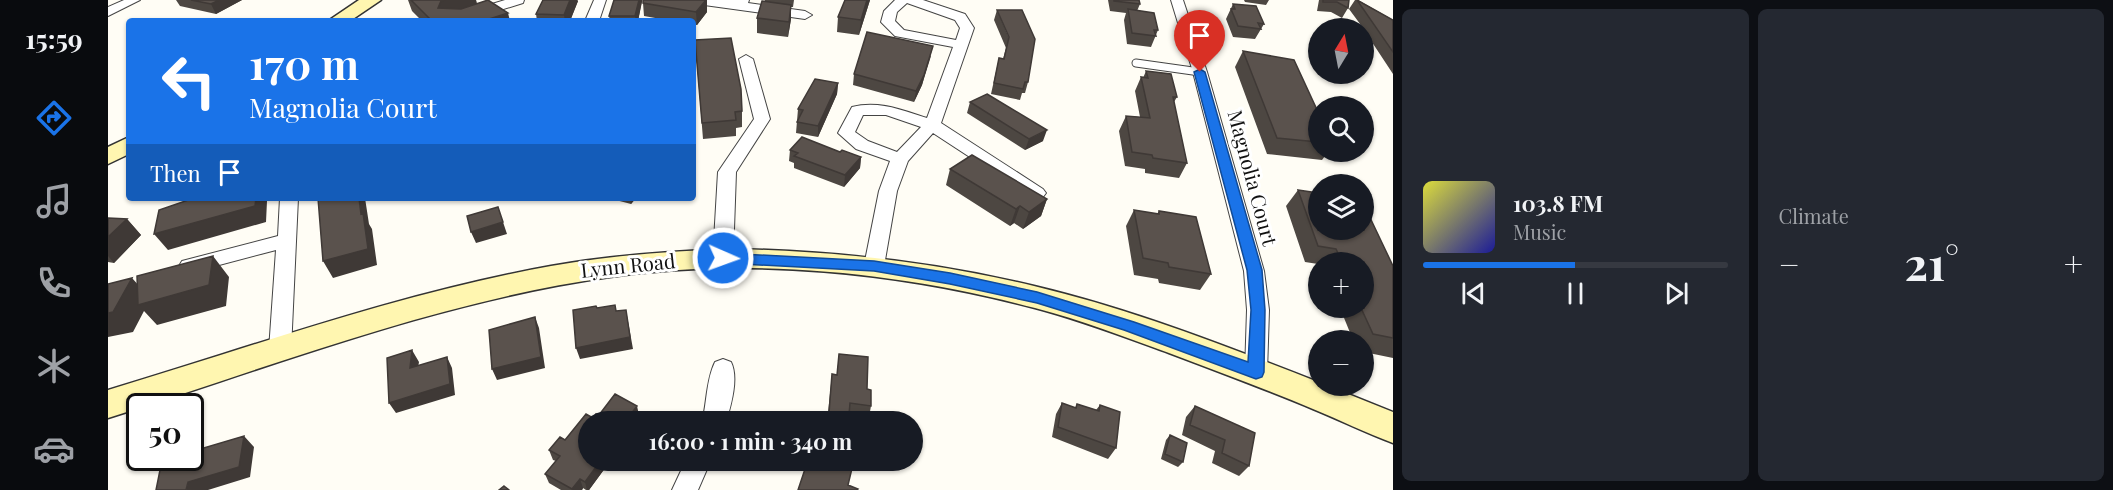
<!DOCTYPE html>
<meta charset="utf-8">
<style>
:root{--surface:#171b24;--page:#242831;--text:#f1f3f6;--muted:#9ea1a6;--line:#363941;--accent:#1a73e8}
body{margin:0;font-family:"Playfair Display",serif;background:var(--page);color:var(--text);height:100vh;display:flex;flex-direction:column;font-size:22px;white-space:nowrap}
*{box-sizing:border-box;margin:0}
p{font-size:20px;color:var(--muted)}
.icon{flex:none;width:33px;height:33px;fill:none;stroke:currentColor;stroke-width:2;stroke-linecap:round;stroke-linejoin:round}
.map{position:relative;flex:1;overflow:hidden}
.details{display:flex;flex-direction:column;gap:9px;padding:9px;background:#0d0f14;width:720px}
.details>*{flex:none}
.hud{position:absolute;left:18px;top:18px;width:570px;height:183px;border-radius:6px;box-shadow:0 2px 4px #0004;background:#1a73e8;color:#fff;overflow:hidden}
.needle{width:39px;rotate:10deg}
.fabs{position:absolute;left:1200px;top:18px;display:grid;gap:12px}
.fabs a{display:grid;place-items:center;width:66px;height:66px;border-radius:50%;background:var(--surface);box-shadow:0 2px 4px #0004;font-size:30px}
.speed{position:absolute;left:18px;top:393px;display:flex;gap:12px;font-size:30px;font-weight:700;text-align:center}
.speed>*{display:grid;place-content:center;width:78px;height:78px;border-radius:50%;background:var(--surface);box-shadow:0 2px 4px #0004;line-height:1}
.speed .limit{border:3px solid #111;border-radius:9px;background:#fff;color:#111}
.pin{position:absolute;display:grid;place-items:center;width:51px;height:51px;color:#fff;margin:-62px -26px;border-radius:50% 50% 50% 0;rotate:-45deg;box-shadow:0 0 6px #0007}
.pin .icon{rotate:45deg}
.me{position:absolute;width:66px;margin:-33px;rotate:92deg;stroke-linejoin:round;filter:drop-shadow(0 0 4px #0008)}
.turn{display:flex;align-items:center;gap:21px;height:126px;padding:0 24px;font-size:27px}
.turn .icon{width:78px;height:78px;stroke-width:2.5}
.turn b{display:block;font-size:42px;line-height:51px}
.then{display:flex;align-items:center;height:57px;padding:0 24px;background:#0003;gap:12px;font-size:22px}
.big{font-size:45px;font-weight:700;line-height:1.1}
.details .widget{flex:1;display:flex;flex-direction:column;justify-content:center;gap:9px;min-width:0;padding:0 21px;border-radius:9px;background:var(--page)}
.song{display:flex;align-items:center;gap:18px}
.cover{width:72px;height:72px;border-radius:9px;background:linear-gradient(135deg,hsl(60 70% 55%),hsl(240 70% 35%))}
.played{height:6px;border-radius:3px;background:linear-gradient(90deg,var(--accent) 50%,var(--line) 50%)}
.keys{display:flex;justify-content:space-around;direction:ltr}
.heat{display:flex;justify-content:space-between;align-items:center;font-size:33px;direction:ltr}
.details .tiles{flex:1;display:grid;gap:9px;grid-template-columns:repeat(2,1fr)}
.trip{position:absolute;left:470px;top:411px;width:345px;height:60px;border-radius:30px;background:var(--surface);box-shadow:0 2px 4px #0004;font-weight:700;line-height:60px;text-align:center}
main{display:flex;flex:1;min-height:0}
.tabs{display:flex;flex-direction:column;width:108px;justify-content:space-around;align-items:center;background:#090b0e;color:var(--muted)}
.tabs .icon{width:42px;height:42px}
.tabs .on{color:var(--accent)}
.tabs b{font-size:27px;color:var(--text)}
.map>svg:first-child{display:block}
.lines{fill:none;stroke-linecap:round;stroke-linejoin:round}
.service-casing{stroke:#444;stroke-width:9}
.minor-casing{stroke:#444;stroke-width:2}
.secondary-casing{stroke:#333;stroke-width:3}
.service{stroke:#fff;stroke-width:7}
.minor{fill:#fff;fill-rule:evenodd}
.secondary{fill:#fff6b0;fill-rule:evenodd}
.wall{fill:#4d4742}
.shaded-wall{fill:#3f3936}
.building{fill:#5a524d;stroke:#3f3936;stroke-width:1.5}
.route{fill:#1a73e8;stroke:#114b97;stroke-width:1.5}
.labels{text-anchor:middle;stroke-width:6;stroke-linejoin:round;paint-order:stroke}
.street-label{font-size:20px;fill:#111;stroke:#fff}
</style>
<main>
<nav class="tabs">
<b>15:59</b>
<svg class="icon on" aria-label="directions" viewBox="0 0 24 24"><path d="M12 3l9 9-9 9-9-9zM9 14v-3h6M13 9l2 2-2 2"/></svg>
<svg class="icon" aria-label="music" viewBox="0 0 24 24"><path d="M9 18V5l10-2v13"/><circle cx="6" cy="18" r="3"/><circle cx="16" cy="16" r="3"/></svg>
<svg class="icon" aria-label="phone" viewBox="0 0 24 24"><path d="M5 4h4l2 5-3 2q2 4 5 5l2-3 5 2v4C11 20 4 13 5 4z"/></svg>
<svg class="icon" aria-label="climate" viewBox="0 0 24 24"><path d="M12 3v18M4 7l16 10M4 17L20 7"/></svg>
<svg class="icon" aria-label="car" viewBox="0 0 24 24"><path d="M5 17H2v-5l4-1 3-4h7l3 4 3 1v5h-3M9 17h6M6 11h13"/><circle cx="7" cy="17" r="2"/><circle cx="17" cy="17" r="2"/></svg>
</nav>
<div class="map">
<svg width="1285" height="490" viewBox="0 0 1285 490">
<rect width="100%" height="100%" fill="#fffdf5"/>
<g class="lines">
<defs>
<path id="service" d="M1028,63L1092,72"/>
<path id="minor" d="M16,0H32L0,16V7Z
M397,0H416L415,3L357,21H336L338,18Z
M486,0H498L491,21H477Z
M583,0H641L640,3L697,11L704,15L697,19L589,4Z
M787,0H815L857,14L866,28L833,123L935,189L938,193L935,197H923L825,133L800,161L789,191L776,266L773,271L766,273L759,271L756,266L771,191L782,161L748,149L730,133L744,107C770,100 794,110 819,118L845,47L787,36L773,22L776,11ZM799,3L847,20L852,28L848,40L796,30L787,21L789,12ZM755,115H778L813,127L789,152L760,141L747,132Z
M1063,0H1075L1099,72L1156,271L1161,310L1159,372L1156,379L1148,382L1140,379L1137,372L1139,310L1136,271L1085,72Z
M638,55L645,59L662,119L628,172L625,258L622,263L615,265L608,263L605,258L610,172L646,119L631,59Z
M172,198H190L183,350L180,356L172,359L164,356L161,350L168,250L81,273L74,271L71,266L74,261L170,236Z
M615,359L623,362C631,378 623,405 618,422H594C599,403 598,380 607,362Z
M578,460H603L590,490H564Z"/>
<path id="secondary" d="M251,0H273L242,21H220Z
M21,137V154L0,164V147Z
M625,249C727,251 827,262 926,286C1023,309 1118,346 1210,382V386H1220L1285,412V443C1258,433 1232,420 1205,409C1157,389 1109,371 1061,353C1017,337 973,320 927,308C790,272 643,257 502,277C330,301 162,367 0,418V390C147,346 292,293 443,266C504,255 564,251 625,249Z"/>
</defs>
<!-- service casing -->
<use href="#service" class="service-casing"/>
<!-- minor casing -->
<use href="#minor" class="minor-casing"/>
<!-- secondary casing -->
<use href="#secondary" class="secondary-casing"/>
<!-- service -->
<use href="#service" class="service"/>
<!-- minor -->
<use href="#minor" class="minor"/>
<!-- secondary -->
<use href="#secondary" class="secondary"/>
</g>
<!-- wall -->
<path class="wall" d="M68,0H134L108,14L72,6Z
M300,0H368L369,4L402,21H314L304,11Z
M435,0H469L470,1L462,21H429L428,14Z
M506,0H534L530,21H502L501,16Z
M657,0H686L685,7H683V19L680,37L649,33V18Z
M737,0H762L751,35L729,32L730,17Z
M1000,0H1031L1032,4L1029,11L1050,30L1043,47L1019,44L1016,20L1018,13L1002,11Z
M1136,0H1161L1158,5L1137,2Z
M1211,0H1241L1240,8L1234,18L1223,12L1209,11Z
M1247,0H1250L1285,20V74L1256,30V28H1255L1241,9Z
M535,3L599,12L589,25H585V21H564L536,16Z
M1125,4L1156,24L1147,39L1125,37L1118,19Z
M889,10L920,82L917,93H914L912,100L883,94L891,58L895,59L898,48L886,20Z
M587,40L634,111V127L628,128V136L595,139Z
M1135,51L1210,112V152H1220L1214,160L1159,154L1127,67Z
M823,56L814,85L806,102L745,85L746,74Z
M1038,71L1069,97L1066,102L1079,163L1071,178L1037,173V169L1017,166L1011,131L1018,116L1032,117L1027,91L1033,77L1035,78Z
M730,83L729,94L710,137L688,133L690,109Z
M862,102L935,141L917,150L859,113Z
M682,150L732,152L753,157L752,168L736,187L686,168V163L681,161Z
M842,169L939,199L933,216L915,229L906,223L902,226L838,185Z
M1190,190L1285,266V358L1256,352V340H1245L1232,308H1256V262H1210V264L1197,262L1178,206Z
M500,198H528L523,204Z
M1026,210L1049,214L1051,211L1103,274L1092,290L1051,283L1050,279L1026,275L1018,226Z
M0,218L19,219L33,235L6,263L0,262Z
M731,354L759,389L763,406L761,417L741,414L740,422H719L724,374L729,375Z
M954,403L967,408L969,404L988,410L992,405L1008,448L1000,459L944,437L948,414Z
M1087,406L1141,466L1131,476L1104,463L1107,451L1074,435L1078,417Z
M491,415H531L480,460H503L481,490H478L475,488L474,490H453L441,483L437,474L448,461L445,460L441,450L457,440L485,418Z
M1062,435L1075,462L1070,467L1053,459L1058,440Z"/>
<!-- shaded-wall -->
<path class="shaded-wall" d="M111,0H134L108,14L103,4Z
M337,0H368L369,6L337,16L330,8L333,1Z
M462,0H469L470,1L462,21H457L456,15Z
M531,0H534V2L530,21H528L527,16Z
M598,0H599V12L589,25L588,12Z
M759,0H762L751,35L753,20Z
M683,5V19L680,37L681,22Z
M400,13L402,21H375Z
M825,46L814,85L806,102L808,91Z
M730,83L729,94L710,137V126Z
M939,130L935,141L917,150L921,139Z
M753,157L752,168L736,187L737,175Z
M148,198H157L159,201L158,222L60,250L46,234Z
M251,198H257L261,224L264,229L269,265L225,278L215,261L253,214Z
M522,198H528L523,204Z
M939,199L933,216L915,229L921,212Z
M912,206L906,223L902,226L908,209Z
M19,219L33,235L6,263L0,256V237Z
M395,222L399,234L368,243L363,232Z
M105,256L121,277L118,306L49,325L36,311L25,332L0,337V313L24,278L42,298Z
M518,310L525,349L472,359L468,348Z
M427,317L431,328L437,368L389,380L384,369Z
M304,350L311,362L308,379L302,368Z
M339,357L344,368L347,395L288,413L281,403Z
M529,406L531,415L526,422H517Z
M136,436L146,447L142,477L100,490H78L80,482Z
M493,460H503L481,490H479L477,482Z
M472,479L475,488L474,490H464Z"/>
<!-- building -->
<path class="building" d="M83,0H111L103,4Z
M303,0H337L333,1L330,8L353,9L380,0L400,13L375,21H324Z
M435,0H462L456,15L428,14Z
M506,0H531L527,16H501Z
M535,0H598L588,12L535,3Z
M737,0H759L753,20L730,17Z
M1006,0H1031L1032,4L1006,1Z
M1215,0H1241L1240,8L1229,2H1215Z
M1249,0L1285,20V52Z
M654,1L683,5L681,22L649,18Z
M1125,4L1148,6L1156,24L1150,23L1153,29L1130,26L1123,9H1127Z
M1020,9L1046,13L1050,30H1046L1048,36L1024,33Z
M889,10H914L927,39L920,82H917L915,89L886,83L891,58L896,59L901,37Z
M759,32L825,46L816,75L808,91L746,74Z
M623,38L633,89L634,111L627,112L628,120L594,123L587,40Z
M1135,51L1186,60L1210,112V142L1169,138Z
M1038,71L1063,74L1069,97H1065L1079,163L1045,158L1044,155L1024,152L1018,116L1042,118L1033,77L1040,78Z
M707,79L730,83L710,126L689,122L695,110L690,109Z
M879,94L939,130L921,139L862,102Z
M694,137L732,152L734,150L753,157L737,175L686,156L690,153L682,150Z
M864,155L939,199L921,212L912,206L908,209L842,169Z
M1190,190L1210,193V230H1256V205L1285,266V338L1265,334L1253,308H1256V262H1234L1228,249L1210,246Z
M86,198H148L147,206L46,234L51,210Z
M210,198H251L253,214L255,213L260,249L215,261Z
M390,207L395,222L363,232L359,216Z
M1026,210L1051,214V211L1088,217L1103,274L1061,267L1060,263L1035,258Z
M0,218L19,219L0,237Z
M105,256L101,285L30,305L29,276Z
M24,278L5,312L0,313V284Z
M507,305L508,311L518,310L522,337L468,348L465,310L488,306L489,308Z
M427,317L433,357L384,369L381,330Z
M304,350L302,368L339,357L342,384L281,403L279,358Z
M731,354L760,357L759,389L763,390V406L742,403L741,415L721,413L724,374L729,375Z
M507,394L529,406L517,422H480V460H493L477,482L472,479L464,489L437,474L452,456L441,450L452,437L457,440L478,414L485,418L488,414L491,415Z
M954,403L968,408L969,404L991,411L992,405L1012,412L1008,448L950,427Z
M1087,406L1147,433L1141,466L1114,453L1117,440L1082,425Z
M1062,435L1079,443L1075,462L1057,454Z
M136,436L131,467L80,482L78,490H48L54,460L62,458H82V452Z
M700,460H746L740,485L750,489L749,490H690Z
M396,486L401,490H391Z"/>
<!-- route -->
<path class="route" d="M1092,69L1097,72L1154,270L1157,310L1156,372L1154,377L1148,379L1016,330L929,303L842,284L766,271L615,263L608,258L615,253L766,261L842,273L929,292L1026,322L1140,362L1143,310L1139,270L1086,72Z"/>
<g class="labels">
<!-- street labels -->
<g class="street-label">
<text transform="translate(1144 178) rotate(75)" y="7">Magnolia Court</text>
<text transform="translate(520 266) rotate(-6)" y="7">Lynn Road</text>
</g>
</g>
</svg>
<div class="fabs">
<a><svg class="needle" viewBox="-14 -14 28 28"><path d="M0-13l5 13h-10z" fill="#e53935"/><path d="M0 13l5-13h-10z" fill="#9ea1a6"/></svg></a>
<a><svg class="icon" aria-label="search" viewBox="0 0 24 24"><circle cx="10" cy="10" r="6"/><path d="M15 15l6 6"/></svg></a>
<a><svg class="icon" aria-label="layers" viewBox="0 0 24 24"><path d="M12 4l9 5-9 5-9-5zM3 14l9 5 9-5"/></svg></a>
<a>+</a>
<a>−</a>
</div>
<div class="speed"><div class="limit">50</div></div>
<div class="pin" style="left:1092px;top:72px;background:#d93025"><svg class="icon" aria-label="arrive" viewBox="0 0 24 24"><path d="M6 21V4h12l-3 4 3 4H6"/></svg></div>
<svg class="me" style="left:615px;top:258px" viewBox="-20 -20 40 40"><circle r="17" fill="#1a73e8" stroke="#fff" stroke-width="3"/><path d="M0-11L8 9 0 5-8 9z" fill="#fff"/></svg>
<div class="trip">16:00 · 1 min · 340 m</div>
<div class="hud">
<div class="turn"><svg class="icon" aria-label="left" viewBox="0 0 24 24"><path d="M17 20v-9H6M10 6l-5 5 5 5"/></svg><div><b>170 m</b>Magnolia Court</div></div>
<div class="then">Then<svg class="icon" aria-label="arrive" viewBox="0 0 24 24"><path d="M6 21V4h12l-3 4 3 4H6"/></svg></div>
</div>
</div>
<section class="details">
<div class="tiles">
<div class="widget">
<div class="song"><i class="cover"></i><div><b>103.8 FM</b><p>Music</p></div></div>
<div class="played"></div>
<div class="keys"><svg class="icon" aria-label="previous" viewBox="0 0 24 24"><path d="M18 5L8 12l10 7zM5 5v14"/></svg><svg class="icon" aria-label="pause" viewBox="0 0 24 24"><path d="M8 5v14M16 5v14"/></svg><svg class="icon" aria-label="next" viewBox="0 0 24 24"><path d="M6 5l10 7-10 7zM19 5v14"/></svg></div>
</div>
<div class="widget"><p>Climate</p>
<div class="heat"><a>−</a><b class="big">21°</b><a>+</a></div>
</div>
</div>
</section>
</main>
